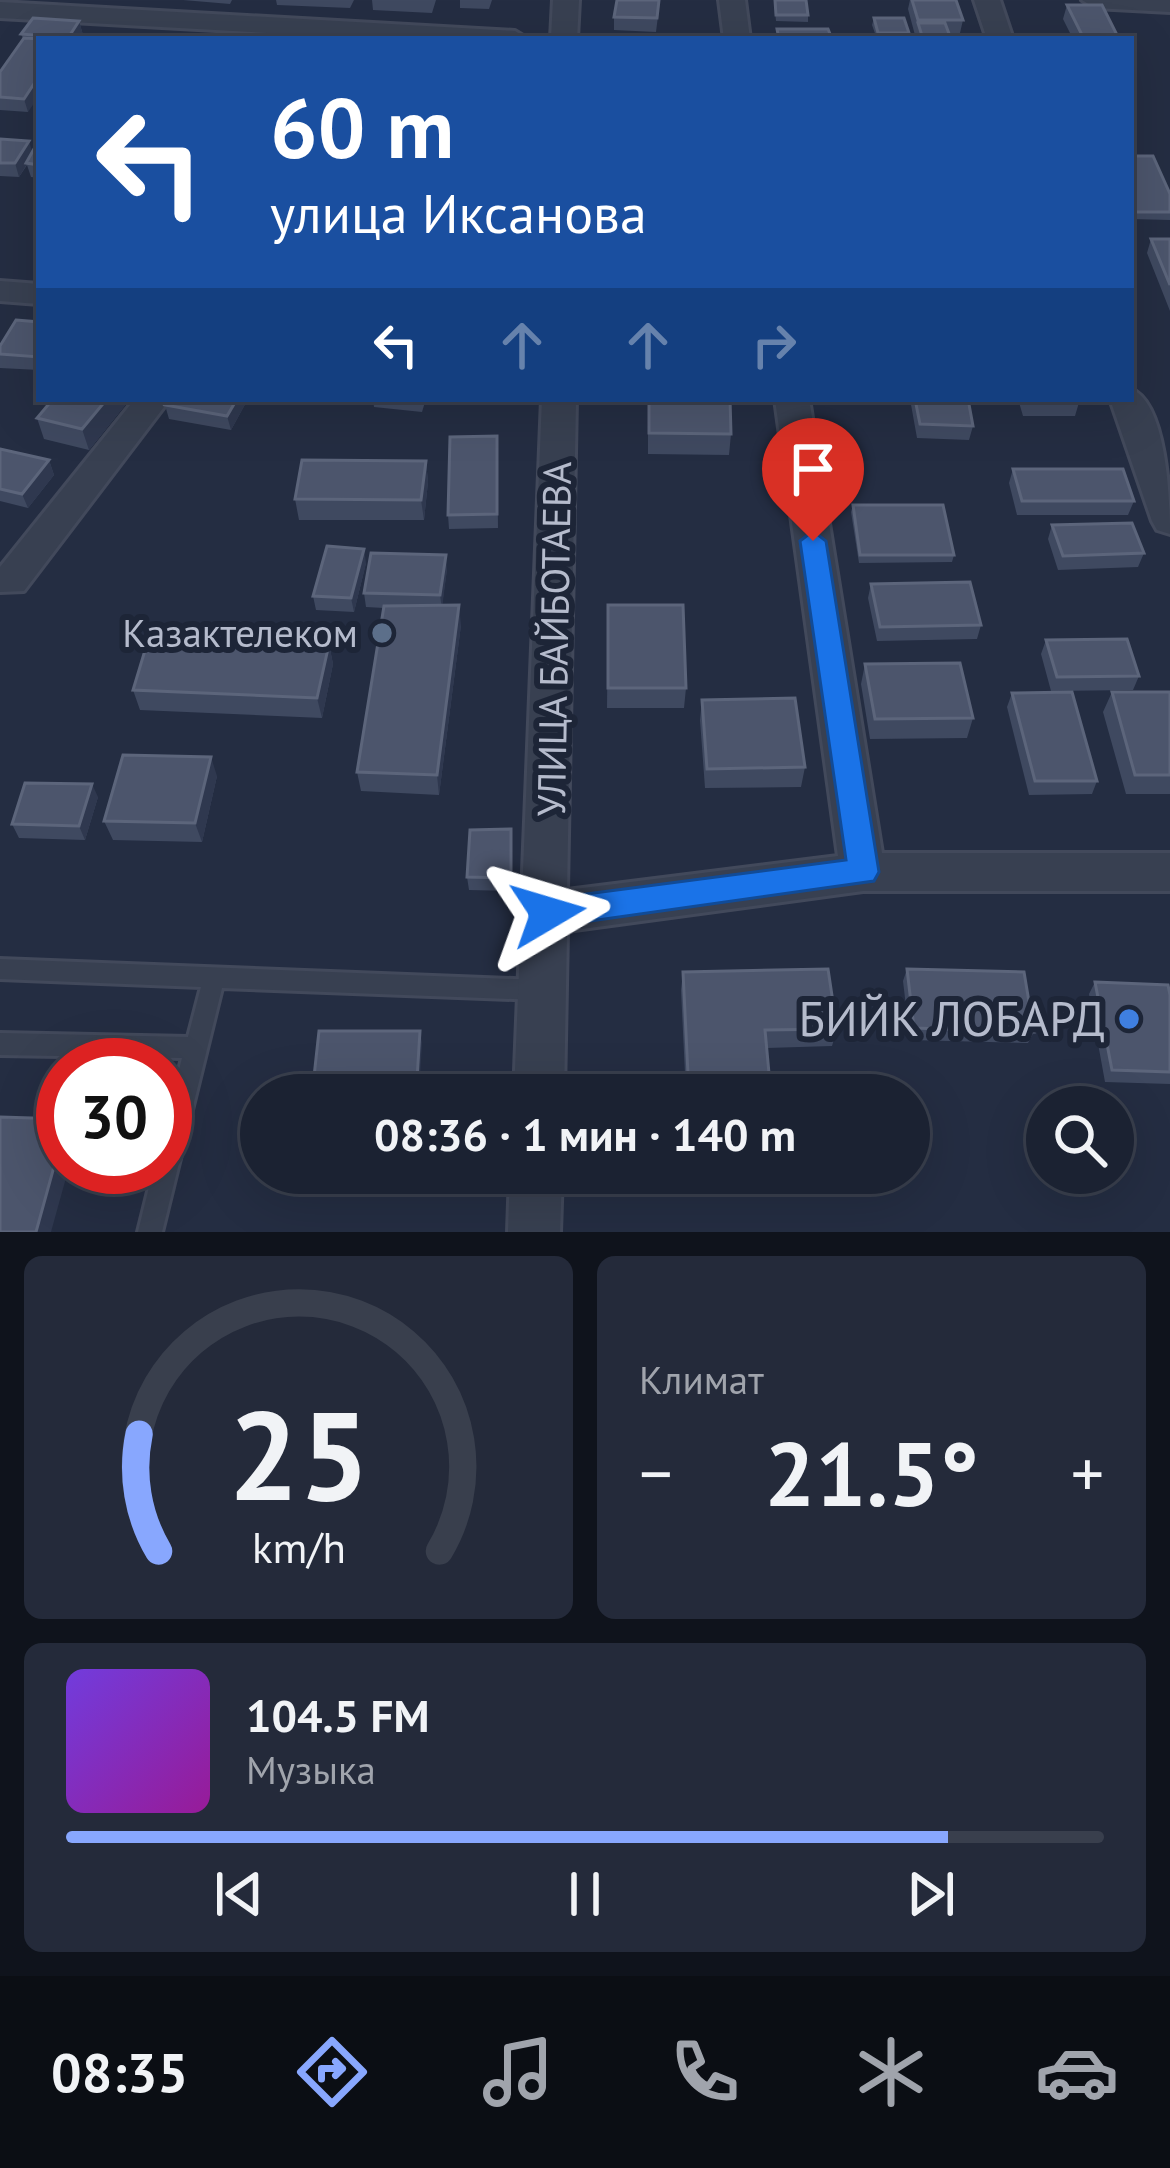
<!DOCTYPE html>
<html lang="ru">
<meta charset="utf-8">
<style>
:root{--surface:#1b2232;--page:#242a3a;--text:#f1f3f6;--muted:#a0a4ac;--line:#393f4d;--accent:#88a7fe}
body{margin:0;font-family:"PT Sans",sans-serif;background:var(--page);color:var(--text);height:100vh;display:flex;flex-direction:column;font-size:45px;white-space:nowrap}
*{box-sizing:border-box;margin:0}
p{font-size:39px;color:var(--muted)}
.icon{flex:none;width:66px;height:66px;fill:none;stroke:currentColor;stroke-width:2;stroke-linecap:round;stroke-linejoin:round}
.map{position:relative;height:1232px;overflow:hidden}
.panel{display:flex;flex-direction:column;gap:24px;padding:24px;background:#0f131c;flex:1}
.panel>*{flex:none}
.banner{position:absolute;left:36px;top:36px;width:1098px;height:366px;border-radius:0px;box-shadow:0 12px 48px #0002,0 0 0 3px var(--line);background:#1a4fa0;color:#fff;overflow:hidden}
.controls{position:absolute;left:1026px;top:1086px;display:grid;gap:24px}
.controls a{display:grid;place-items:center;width:108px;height:108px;border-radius:50%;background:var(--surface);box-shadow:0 12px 48px #0002,0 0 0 3px var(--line);font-size:60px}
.speed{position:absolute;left:36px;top:1038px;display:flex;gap:24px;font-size:60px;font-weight:700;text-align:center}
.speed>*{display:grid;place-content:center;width:156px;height:156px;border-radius:50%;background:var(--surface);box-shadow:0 12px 48px #0002,0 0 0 3px var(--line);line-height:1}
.speed .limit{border:18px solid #d22;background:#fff;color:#111}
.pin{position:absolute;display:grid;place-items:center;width:102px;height:102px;color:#fff;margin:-123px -51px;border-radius:50% 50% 50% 0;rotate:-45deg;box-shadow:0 0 12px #0007}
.pin .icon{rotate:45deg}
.me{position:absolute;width:132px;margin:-66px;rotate:83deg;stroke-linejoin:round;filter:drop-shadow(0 0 9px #0008)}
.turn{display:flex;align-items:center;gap:42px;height:252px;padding:0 36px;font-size:54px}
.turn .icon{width:156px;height:156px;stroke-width:2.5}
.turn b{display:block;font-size:84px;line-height:102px}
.lanes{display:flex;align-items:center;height:114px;padding:0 36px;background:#0003;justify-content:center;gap:60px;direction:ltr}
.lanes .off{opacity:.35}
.big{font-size:90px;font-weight:700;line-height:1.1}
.panel .tile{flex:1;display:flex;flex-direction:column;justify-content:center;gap:18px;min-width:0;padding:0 42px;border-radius:18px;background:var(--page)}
.panel .dial{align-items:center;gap:0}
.dial svg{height:312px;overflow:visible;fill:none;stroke:var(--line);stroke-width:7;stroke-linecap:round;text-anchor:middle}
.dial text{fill:var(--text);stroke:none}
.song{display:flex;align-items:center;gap:36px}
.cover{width:144px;height:144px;border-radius:18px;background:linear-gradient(135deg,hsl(260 70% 55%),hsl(300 70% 35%))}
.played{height:12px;border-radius:6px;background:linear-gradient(90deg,var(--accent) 85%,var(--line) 85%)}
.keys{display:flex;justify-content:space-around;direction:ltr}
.heat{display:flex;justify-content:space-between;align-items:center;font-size:66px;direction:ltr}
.panel .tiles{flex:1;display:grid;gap:24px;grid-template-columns:1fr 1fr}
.tile:last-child{grid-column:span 2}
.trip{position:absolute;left:240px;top:1074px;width:690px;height:120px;border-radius:60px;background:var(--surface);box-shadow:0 12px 48px #0002,0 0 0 3px var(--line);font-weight:700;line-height:120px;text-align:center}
.tab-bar{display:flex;height:192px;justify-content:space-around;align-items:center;background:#0b0e14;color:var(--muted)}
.tab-bar .icon{width:84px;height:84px}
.tab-bar .on{color:var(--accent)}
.tab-bar b{font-size:54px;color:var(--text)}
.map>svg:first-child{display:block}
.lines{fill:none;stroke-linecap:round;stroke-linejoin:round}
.service-casing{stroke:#42495b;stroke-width:6}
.minor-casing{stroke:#42495b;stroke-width:6}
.service{fill:#384051;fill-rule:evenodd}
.minor{fill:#384051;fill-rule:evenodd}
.wall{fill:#3f4960}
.shaded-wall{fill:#2f384f}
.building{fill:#4c556c;stroke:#5c657b;stroke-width:3}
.route{fill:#1a73e8;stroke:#114b97;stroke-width:3}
.service-dot{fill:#5c6f8a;stroke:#1d2537;stroke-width:4.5}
.shop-dot{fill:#3f7fe0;stroke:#1d2537;stroke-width:4.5}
.labels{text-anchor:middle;stroke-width:12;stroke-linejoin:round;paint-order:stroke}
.poi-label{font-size:39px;fill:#b5bbcc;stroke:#1d2537;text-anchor:end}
.street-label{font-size:39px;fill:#b5bbcc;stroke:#1d2537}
.near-poi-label{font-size:48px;fill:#b5bbcc;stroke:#1d2537;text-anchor:end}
</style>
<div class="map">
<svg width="1170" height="1232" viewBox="0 0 1170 1232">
<rect width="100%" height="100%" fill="#242d42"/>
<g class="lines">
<defs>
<path id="service" d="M0,959L538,980L546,983L549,990L546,997L538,1000L222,988L162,1232H138L154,1167H165V1126L182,1058L0,1055V1033L188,1037L201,987L0,979Z"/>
<path id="minor" d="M553,0H579L577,39H551Z
M719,0H745L750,39H724Z
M974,0H1000L1013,39H987Z
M1082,0H1170V12L1095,8Z
M0,2L515,31L528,39H376L0,18Z
M0,281L39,284V304L0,301Z
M1131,389C1167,403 1170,501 1170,534L1157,530L1152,521L1110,399H1131Z
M135,399H170L24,591L0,592V567Z
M542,399H576L567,890L838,856L775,399H809L882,853H1170V891H863L567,931L564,1095H514Z
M510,1173H562L560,1232H508Z"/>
</defs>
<!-- service casing -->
<use href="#service" class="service-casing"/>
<!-- minor casing -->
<use href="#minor" class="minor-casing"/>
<!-- service -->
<use href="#service" class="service"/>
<!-- minor -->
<use href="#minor" class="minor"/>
</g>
<!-- wall -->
<path class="wall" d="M183,0H232L230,4Z
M276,0H354L350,8L277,5Z
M372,0H436L432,13L373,10Z
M460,0H492L489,9L460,8Z
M660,0L656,32L614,30V17Z
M774,0L808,15V22L776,21Z
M910,0H956L963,20L960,33H949L951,39H916L908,9Z
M1067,5L1117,35L1116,39H1073L1063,19Z
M874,18L909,33L908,39H877L872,25Z
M79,21L83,35L80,39H39L28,112L0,110V72L23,39L21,34Z
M0,139L32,152L39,140V178L31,177L27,165L19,177L0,176Z
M1131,156L1170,194V220L1131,219Z
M1151,239H1170V311L1147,253Z
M39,322V370L0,368V346Z
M130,399L89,450L44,439L37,418Z
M169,399H248L231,430L169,419L165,405Z
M373,399H426L422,412L374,407Z
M648,399L731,434L729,455L648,454Z
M910,399H968L973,426L969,440L917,438Z
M1018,399H1080L1075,416H1023Z
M497,436L498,528L449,529L448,515Z
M0,449L49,460L54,475L28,508L0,501Z
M426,461L428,482L424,520H299L295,499Z
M1013,469L1134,501L1128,515H1017L1009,483Z
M853,505L954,555L952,562L859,563L851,512Z
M1052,525L1144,553L1138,567L1058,570L1048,539Z
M366,563L354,612L316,610L313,596Z
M447,569L442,605L461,625L439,795L361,791L357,772L384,608L366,607L364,593Z
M871,584L981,625L977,639L877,641L868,598Z
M608,605L686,688L684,708H607Z
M1046,640L1139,676L1133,690L1051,691L1041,654Z
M329,644L333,664L322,718L140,710L133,690Z
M865,664L973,718L967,738L870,739L861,684Z
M1112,692H1170V794H1126L1103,712Z
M1012,693L1097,781L1092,794L1029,795L1007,707Z
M702,700L805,767L801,787L705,788L700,720Z
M217,776L202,842L113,840L104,821Z
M98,797L85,840L19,838L12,824Z
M512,843L511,891L469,890L467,877Z
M907,969L1034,1032L1028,1043L910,1040L903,981Z
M683,972L837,1029L832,1046L767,1048L771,1095H686L681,990Z
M1095,982L1170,995V1084L1105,1082L1089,994Z
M690,1173H777V1177L773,1192L690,1193Z"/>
<!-- shaded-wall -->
<path class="shaded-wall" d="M79,21L83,35L80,39H68Z
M39,76V96L28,112L24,99Z
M29,141L33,154L19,177L15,163Z
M107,399H130L89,450L82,429Z
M237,399H248L231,430L227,416Z
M49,460L54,475L28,508L22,494Z
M426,461L428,482L424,520L421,500Z
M364,549L366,563L354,612L351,598Z
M446,555L447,569L442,609L440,595Z
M459,605L461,625L439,795L437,775Z
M329,644L333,664L322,718L317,698Z
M211,757L217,776L202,842L195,823Z
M92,784L98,797L85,840L79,826Z
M420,1031L422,1043L419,1095H416Z
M63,1134V1167H69L51,1232H36Z"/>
<!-- building -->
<path class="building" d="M617,0H659L657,18L614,17Z
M775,0H806L808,15H776Z
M912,0H956L963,20H918Z
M1067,5H1102L1117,35H1082Z
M33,18L79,21L68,38L21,34Z
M874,18H904L909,33H878Z
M918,23H945L951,39H923Z
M777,29H828L832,39H779Z
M24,38L41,39H39V76L24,99L0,97V72Z
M0,139L29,141L15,163H0Z
M39,140V165L26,163Z
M1131,156H1153L1170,194V212H1132Z
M1151,239H1170V285Z
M16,320L39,322V357L0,354V346Z
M53,399H107L82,429L37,418Z
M169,399H237L227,416L165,405Z
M649,399H730L731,434L649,433Z
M915,399H968L973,426L920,424Z
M497,436V514L448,515L450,437Z
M0,449L49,460L22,494L0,489Z
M302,460L426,461L421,500L295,499Z
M1013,469H1123L1134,501H1022Z
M853,505H943L954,555H860Z
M1132,523L1144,553L1063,556L1052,525Z
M327,546L364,549L351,598L313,596Z
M371,553L446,555L440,595L364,593Z
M970,582L981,625L880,627L871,584Z
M459,605L437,775L357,772L384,606Z
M608,605H683L686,688H608Z
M149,637L329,644L317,698L133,690Z
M1127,639L1139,676L1057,677L1046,640Z
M960,663L973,718L875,719L865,664Z
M1072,692L1097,781H1035L1012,693Z
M1112,692H1170V775H1135Z
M795,698L805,767L707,769L702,700Z
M123,755L211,757L195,823L104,821Z
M25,783L92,784L79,826L12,824Z
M511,829V878L467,877L470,830Z
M828,969L837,1029L765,1030L771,1095H689L683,972Z
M907,969L1024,972L1034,1032L914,1028Z
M1095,982L1168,985L1170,995V1072L1112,1070Z
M319,1031H420L416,1095H312Z
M0,1117L63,1119V1134L36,1232H0Z
M692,1173H777V1177H693Z"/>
<!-- route -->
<path class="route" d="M813,531L826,541L879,872L874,881L548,927L537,923L532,913L537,903L548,899L846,860L800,541Z"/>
<!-- markers -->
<circle class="service-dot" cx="382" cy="633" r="12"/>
<circle class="shop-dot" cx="1129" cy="1019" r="12"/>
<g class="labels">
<!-- poi labels -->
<g class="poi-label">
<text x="358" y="647">Казактелеком</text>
</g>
<!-- street labels -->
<g class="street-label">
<text transform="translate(554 639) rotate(-89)" y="14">УЛИЦА БАЙБОТАЕВА</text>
</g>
<!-- near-poi labels -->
<g class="near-poi-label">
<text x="1105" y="1036">БИЙК ЛОБАРД</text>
</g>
</g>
</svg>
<div class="controls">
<a><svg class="icon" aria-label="search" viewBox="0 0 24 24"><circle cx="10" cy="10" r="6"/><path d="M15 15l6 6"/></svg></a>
</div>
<div class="speed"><div class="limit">30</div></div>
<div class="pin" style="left:813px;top:541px;background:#d93025"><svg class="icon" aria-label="arrive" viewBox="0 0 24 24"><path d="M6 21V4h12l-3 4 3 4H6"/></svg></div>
<svg class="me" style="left:548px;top:913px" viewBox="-20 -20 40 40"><path d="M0-17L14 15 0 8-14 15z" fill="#1a73e8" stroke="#fff" stroke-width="4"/></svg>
<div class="trip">08:36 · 1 мин · 140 m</div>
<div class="banner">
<div class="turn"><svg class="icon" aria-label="left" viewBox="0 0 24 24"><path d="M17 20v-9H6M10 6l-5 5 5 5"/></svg><div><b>60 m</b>улица Иксанова</div></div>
<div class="lanes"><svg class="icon" aria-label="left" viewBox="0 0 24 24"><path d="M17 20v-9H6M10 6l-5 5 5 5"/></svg><svg class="icon off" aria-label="ahead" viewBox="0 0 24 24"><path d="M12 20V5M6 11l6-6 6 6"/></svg><svg class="icon off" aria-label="ahead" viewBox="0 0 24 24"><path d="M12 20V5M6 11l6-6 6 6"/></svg><svg class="icon off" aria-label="right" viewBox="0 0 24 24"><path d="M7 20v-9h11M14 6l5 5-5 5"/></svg></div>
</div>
</div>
<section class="panel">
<div class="tiles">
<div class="tile dial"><svg viewBox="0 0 100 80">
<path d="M14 69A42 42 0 1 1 86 69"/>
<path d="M14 69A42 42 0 0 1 9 39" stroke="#88a7fe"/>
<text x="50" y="56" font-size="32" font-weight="700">25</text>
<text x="50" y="72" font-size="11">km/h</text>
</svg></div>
<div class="tile"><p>Климат</p>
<div class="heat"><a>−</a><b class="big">21.5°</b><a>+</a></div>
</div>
<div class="tile">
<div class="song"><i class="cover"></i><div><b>104.5 FM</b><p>Музыка</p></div></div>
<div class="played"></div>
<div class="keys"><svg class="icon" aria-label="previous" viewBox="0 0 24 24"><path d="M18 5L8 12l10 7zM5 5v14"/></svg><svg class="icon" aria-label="pause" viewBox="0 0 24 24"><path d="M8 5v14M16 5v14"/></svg><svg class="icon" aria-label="next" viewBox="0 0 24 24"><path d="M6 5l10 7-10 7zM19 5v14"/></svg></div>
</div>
</div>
</section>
<nav class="tab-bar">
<b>08:35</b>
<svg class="icon on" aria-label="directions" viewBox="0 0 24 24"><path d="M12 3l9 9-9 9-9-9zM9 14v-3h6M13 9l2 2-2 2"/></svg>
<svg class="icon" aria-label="music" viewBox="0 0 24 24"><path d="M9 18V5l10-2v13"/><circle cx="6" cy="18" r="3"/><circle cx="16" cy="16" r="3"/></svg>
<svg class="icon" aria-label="phone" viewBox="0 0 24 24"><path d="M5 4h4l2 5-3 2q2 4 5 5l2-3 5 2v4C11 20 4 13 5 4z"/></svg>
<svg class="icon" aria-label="climate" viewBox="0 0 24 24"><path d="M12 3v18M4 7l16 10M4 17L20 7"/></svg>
<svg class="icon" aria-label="car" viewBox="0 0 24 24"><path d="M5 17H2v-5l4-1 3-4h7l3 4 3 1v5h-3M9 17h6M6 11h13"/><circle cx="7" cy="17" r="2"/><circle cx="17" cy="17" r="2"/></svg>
</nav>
